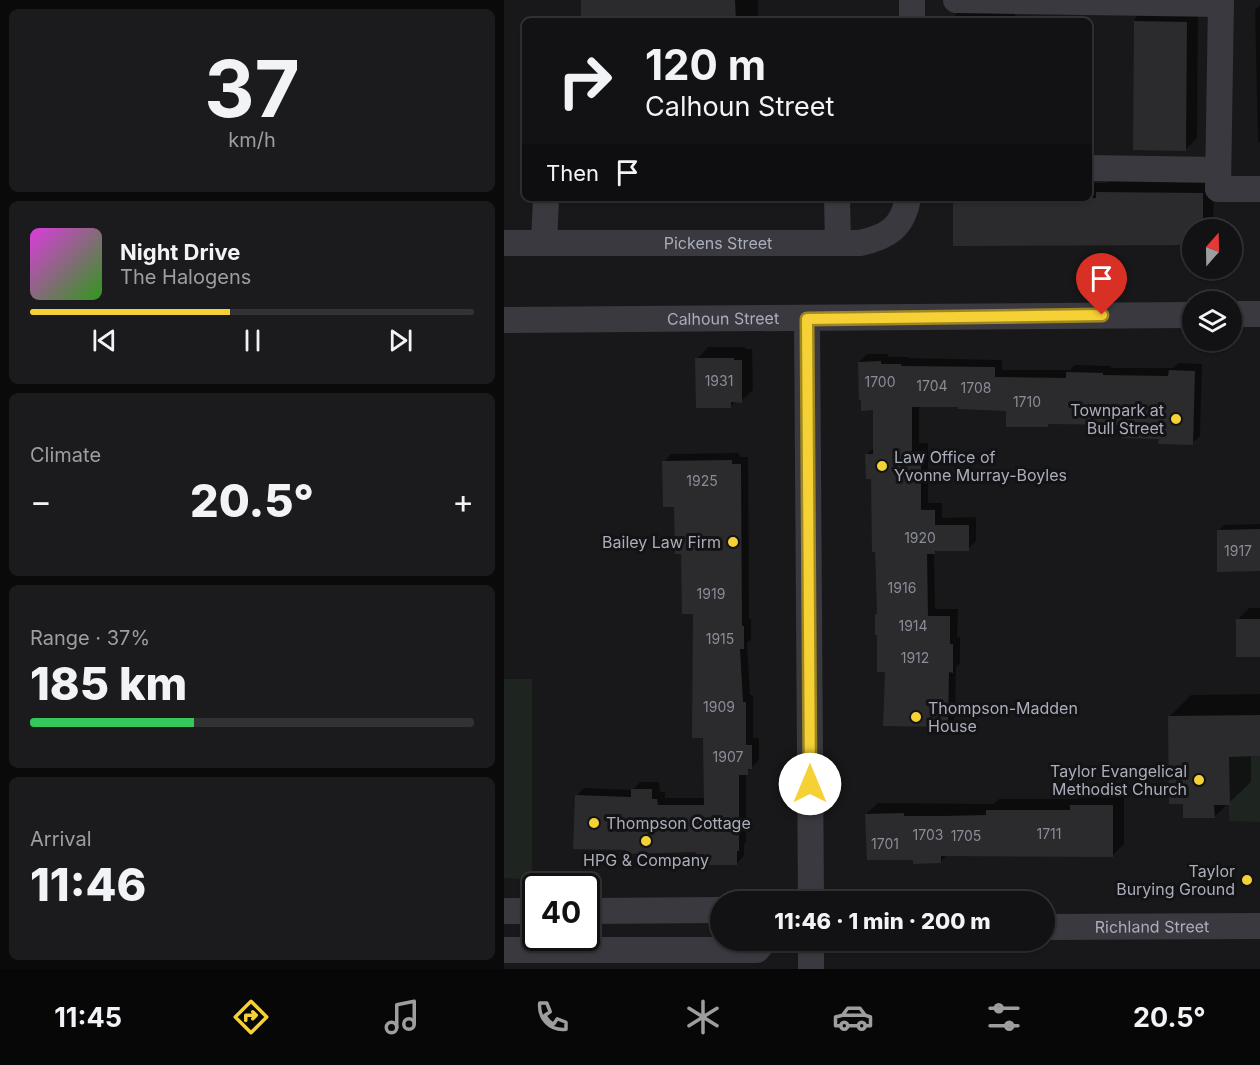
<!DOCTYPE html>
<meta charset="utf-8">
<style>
:root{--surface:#121214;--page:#1b1b1d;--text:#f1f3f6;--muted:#9c9ea0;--line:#313234;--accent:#f5d135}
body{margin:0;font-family:Inter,sans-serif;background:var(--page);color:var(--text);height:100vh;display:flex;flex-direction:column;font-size:22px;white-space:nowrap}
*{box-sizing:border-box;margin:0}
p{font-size:20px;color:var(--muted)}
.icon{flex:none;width:33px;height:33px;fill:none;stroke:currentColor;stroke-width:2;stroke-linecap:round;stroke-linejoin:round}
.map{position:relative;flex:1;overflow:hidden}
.drawer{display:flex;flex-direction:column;gap:9px;padding:9px;background:#0a0a0b;width:504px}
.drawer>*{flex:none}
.banner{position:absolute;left:18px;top:18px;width:570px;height:183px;border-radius:9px;box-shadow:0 2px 4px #0004,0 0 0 2px var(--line);background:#121214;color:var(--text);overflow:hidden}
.needle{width:39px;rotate:20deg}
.fabs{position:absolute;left:678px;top:219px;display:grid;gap:12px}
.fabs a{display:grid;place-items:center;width:60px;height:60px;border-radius:50%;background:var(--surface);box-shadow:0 2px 4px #0004,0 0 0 2px var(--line);font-size:30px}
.speed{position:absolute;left:18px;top:873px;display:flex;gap:12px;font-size:30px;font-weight:700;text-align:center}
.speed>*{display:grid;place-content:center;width:78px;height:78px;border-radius:50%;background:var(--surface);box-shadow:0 2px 4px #0004,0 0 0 2px var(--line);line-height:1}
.speed .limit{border:3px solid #111;border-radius:9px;background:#fff;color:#111}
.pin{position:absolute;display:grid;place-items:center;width:51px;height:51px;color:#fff;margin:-62px -26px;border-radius:50% 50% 50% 0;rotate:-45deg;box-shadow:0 0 6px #0007}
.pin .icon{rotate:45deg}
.me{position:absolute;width:66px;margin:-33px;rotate:0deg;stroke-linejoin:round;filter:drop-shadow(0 0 4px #0008)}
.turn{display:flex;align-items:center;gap:21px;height:126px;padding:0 24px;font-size:27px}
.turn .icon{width:78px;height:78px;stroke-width:2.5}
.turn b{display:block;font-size:42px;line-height:51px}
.then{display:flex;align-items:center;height:57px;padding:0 24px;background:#0003;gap:12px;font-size:22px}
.big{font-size:45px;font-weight:800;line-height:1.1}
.drawer .card{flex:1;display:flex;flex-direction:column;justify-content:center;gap:9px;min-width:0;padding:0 21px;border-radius:9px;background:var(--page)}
.drawer .dial{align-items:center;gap:0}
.dial b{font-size:78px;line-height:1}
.song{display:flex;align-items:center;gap:18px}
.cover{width:72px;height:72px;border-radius:9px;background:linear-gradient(135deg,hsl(300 70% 55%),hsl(110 70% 35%))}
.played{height:6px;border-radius:3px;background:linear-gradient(90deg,var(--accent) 45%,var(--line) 45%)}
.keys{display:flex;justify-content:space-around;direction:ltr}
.heat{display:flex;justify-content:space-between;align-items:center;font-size:33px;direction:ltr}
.charge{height:9px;border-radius:4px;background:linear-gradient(90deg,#34c759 37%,var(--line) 0)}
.trip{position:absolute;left:206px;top:891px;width:345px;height:60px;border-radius:30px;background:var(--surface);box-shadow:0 2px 4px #0004,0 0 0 2px var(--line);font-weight:800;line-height:60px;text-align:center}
.menu{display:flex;height:96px;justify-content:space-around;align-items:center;background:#070708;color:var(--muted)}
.menu .icon{width:42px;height:42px}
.menu .on{color:var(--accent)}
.menu b{font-size:27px;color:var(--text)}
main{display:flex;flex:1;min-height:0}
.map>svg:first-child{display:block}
.green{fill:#1e2520}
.shadow{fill:#0007}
.building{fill:#2b2b2e}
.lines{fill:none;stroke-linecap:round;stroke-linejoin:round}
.minor{stroke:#39393f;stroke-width:26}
.route-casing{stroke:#9f8822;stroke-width:15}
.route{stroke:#f5d135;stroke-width:10}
.poi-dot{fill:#f5d135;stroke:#131315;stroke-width:2}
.labels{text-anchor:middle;stroke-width:6;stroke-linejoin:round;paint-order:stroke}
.number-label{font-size:14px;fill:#8a8c96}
.street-label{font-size:16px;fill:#aaadba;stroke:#131315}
.poi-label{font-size:16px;fill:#aaadba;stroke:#131315;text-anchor:end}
</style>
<main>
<section class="drawer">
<div class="card dial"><b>37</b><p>km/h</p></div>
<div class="card">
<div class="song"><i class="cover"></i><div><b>Night Drive</b><p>The Halogens</p></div></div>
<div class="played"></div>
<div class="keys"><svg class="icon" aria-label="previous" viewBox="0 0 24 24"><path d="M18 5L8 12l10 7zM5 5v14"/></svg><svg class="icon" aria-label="pause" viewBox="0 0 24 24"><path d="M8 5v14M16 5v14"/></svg><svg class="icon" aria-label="next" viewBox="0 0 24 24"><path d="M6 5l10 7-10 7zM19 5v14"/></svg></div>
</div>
<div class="card"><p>Climate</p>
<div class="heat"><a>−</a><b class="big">20.5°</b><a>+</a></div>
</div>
<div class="card"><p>Range · 37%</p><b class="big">185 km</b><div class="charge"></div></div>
<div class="card"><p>Arrival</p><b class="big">11:46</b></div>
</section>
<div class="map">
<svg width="756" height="969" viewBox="0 0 756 969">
<rect width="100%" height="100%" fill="#18181a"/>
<!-- green -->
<path class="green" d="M0,679H28V879L0,878Z
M756,756V822L725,821V757Z"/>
<!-- shadow -->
<path class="shadow" d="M79,0H254V21H79Z
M756,5V142H754L751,10Z
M460,6L511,7V21H448V18Z
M643,7L694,8L693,138L681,150L630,149L631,18Z
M605,181L710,182L709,230H688V243L451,245L450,198H585V183H603Z
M204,347H241V349H248L249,390L237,401H232L226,407L193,359Z
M363,354H384V357H404V358L498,360V370H566L571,365L607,366V368H669L674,363L698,364L696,436L688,443L656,438L619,424L546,423L543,426L504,410L455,406H415V443H424V503H438V518L472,517V541L464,549L434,550L430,553L431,609H454L453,637H456V663L452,667L451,718L443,726L382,671L374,634L368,478L363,454L371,447V409L355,362Z
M235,453L236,457H244L245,619H247V640L243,643L246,695H249V738H255V760L242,773V842L240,844V856L233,863L193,851L123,849L72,796L80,788L129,790L136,782H155L156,792H161V798H201V736L191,612L178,553L172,506L160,462L167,454Z
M756,524V570L714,531L720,525Z
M745,608H756V655L733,620Z
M756,694V755H747V782L710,817L681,803L666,716L687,695Z
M579,794H620V844L608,856L443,855L436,862L411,858L362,814L374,803L490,804L495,799H573Z"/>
<!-- building -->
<path class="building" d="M77,0H231L232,21H77Z
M630,21L683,22L682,151L629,150Z
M592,192L699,193V230H688V245L449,246V198H592Z
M191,358H230V360H238V403L227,402V408H192Z
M377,361V364H397V366L491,367V377L562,378V372L599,373V375L664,376L665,370L691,371L689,445L654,444L655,439L618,438V425L544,424V427H502V411L454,409V407H408V451H417V510H431V525H465V551H431V554H423L424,616H446V644H449V673L445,672L444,727L379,726L381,672H373V635H371V614H373L371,552H368L367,479H362L361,454H369V410L357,411V400H355L354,362Z
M228,460V464H237L238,626H240V649H236L239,702H242V745H248V769H244V775H235V851H233V865H192V852L122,854V850L69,849L71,795L127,797V789H148V799H153L154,805H200L199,738H188L189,614H178L177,554H171L170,507H159L158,461Z
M756,529V571L713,572V530Z
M732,619H756V657H732Z
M756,715V756L725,757L726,805H710L711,818H679V804H665L664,716Z
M566,805H609V857L437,856V863L409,864V860H363L361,814L400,813V816H439L482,815V810H566Z"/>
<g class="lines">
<!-- minor -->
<g class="minor">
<path d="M452,0L717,4"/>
<path d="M717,0L714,189H756"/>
<path d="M408,21V0"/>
<path d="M585,168L714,170"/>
<path d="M333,198L334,243"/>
<path id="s1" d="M0,243H356C384,237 399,227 404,198"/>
<path d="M40,243L42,198"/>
<path d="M728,314H756"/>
<path d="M303,319L307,902"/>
<path id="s2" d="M0,320L688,315"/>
<path d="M0,911H32"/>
<path d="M82,911L216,910"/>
<path id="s3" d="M540,927L756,926"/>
<path d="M0,950H253L261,940"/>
<path d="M307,969V940"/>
</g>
</g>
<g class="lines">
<defs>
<path id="route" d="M306,784L303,319L598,315"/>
</defs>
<!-- route casing -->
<use href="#route" class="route-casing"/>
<!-- route -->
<use href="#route" class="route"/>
</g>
<!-- markers -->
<g class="poi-dot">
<circle cx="672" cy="419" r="6"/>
<circle cx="378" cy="466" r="6"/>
<circle cx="229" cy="542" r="6"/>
<circle cx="412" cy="717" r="6"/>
<circle cx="695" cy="780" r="6"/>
<circle cx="90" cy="823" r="6"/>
<circle cx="142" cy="841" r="6"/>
<circle cx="743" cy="880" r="6"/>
</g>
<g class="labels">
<!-- number labels -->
<g class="number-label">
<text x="215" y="386">1931</text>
<text x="376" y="387">1700</text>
<text x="428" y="391">1704</text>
<text x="472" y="393">1708</text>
<text x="523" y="407">1710</text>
<text x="198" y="486">1925</text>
<text x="416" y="543">1920</text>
<text x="734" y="556">1917</text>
<text x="398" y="593">1916</text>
<text x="207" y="599">1919</text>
<text x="409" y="631">1914</text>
<text x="216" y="644">1915</text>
<text x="411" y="663">1912</text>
<text x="215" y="712">1909</text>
<text x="224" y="762">1907</text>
<text x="545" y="839">1711</text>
<text x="424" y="840">1703</text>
<text x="462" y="841">1705</text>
<text x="381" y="849">1701</text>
</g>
<!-- street labels -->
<g class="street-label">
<text dy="6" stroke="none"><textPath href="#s1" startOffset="214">Pickens Street</textPath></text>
<text dy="6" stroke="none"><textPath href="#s2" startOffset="219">Calhoun Street</textPath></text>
<text dy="6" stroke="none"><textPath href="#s3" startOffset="108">Richland Street</textPath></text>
</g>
<!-- poi labels -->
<g class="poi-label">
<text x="660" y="416">Townpark at<tspan x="660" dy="18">Bull Street</tspan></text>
<text x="390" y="463" text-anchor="start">Law Office of<tspan x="390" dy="18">Yvonne Murray-Boyles</tspan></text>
<text x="217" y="548">Bailey Law Firm</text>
<text x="424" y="714" text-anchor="start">Thompson-Madden<tspan x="424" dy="18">House</tspan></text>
<text x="683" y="777">Taylor Evangelical<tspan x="683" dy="18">Methodist Church</tspan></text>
<text x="102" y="829" text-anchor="start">Thompson Cottage</text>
<text x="142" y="866" text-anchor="middle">HPG &amp; Company</text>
<text x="731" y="877">Taylor<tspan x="731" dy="18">Burying Ground</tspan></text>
</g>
</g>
</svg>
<div class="fabs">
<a><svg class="needle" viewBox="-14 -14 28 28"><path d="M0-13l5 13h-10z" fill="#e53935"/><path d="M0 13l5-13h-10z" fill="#9c9ea0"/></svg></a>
<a><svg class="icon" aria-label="layers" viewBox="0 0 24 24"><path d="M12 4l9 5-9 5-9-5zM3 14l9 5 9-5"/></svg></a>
</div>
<div class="speed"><div class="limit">40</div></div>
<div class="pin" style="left:598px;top:315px;background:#d93025"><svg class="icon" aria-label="arrive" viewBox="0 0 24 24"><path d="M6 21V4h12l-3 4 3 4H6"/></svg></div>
<svg class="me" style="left:306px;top:784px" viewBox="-20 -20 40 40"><circle r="19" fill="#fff"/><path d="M0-13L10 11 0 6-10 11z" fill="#f5d135"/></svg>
<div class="trip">11:46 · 1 min · 200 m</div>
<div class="banner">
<div class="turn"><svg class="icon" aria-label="right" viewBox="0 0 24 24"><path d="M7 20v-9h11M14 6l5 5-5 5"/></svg><div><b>120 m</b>Calhoun Street</div></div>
<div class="then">Then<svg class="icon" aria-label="arrive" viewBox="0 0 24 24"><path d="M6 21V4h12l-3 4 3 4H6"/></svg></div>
</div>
</div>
</main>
<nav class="menu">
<b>11:45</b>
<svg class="icon on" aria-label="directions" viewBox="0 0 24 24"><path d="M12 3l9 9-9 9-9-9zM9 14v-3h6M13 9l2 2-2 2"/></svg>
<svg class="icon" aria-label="music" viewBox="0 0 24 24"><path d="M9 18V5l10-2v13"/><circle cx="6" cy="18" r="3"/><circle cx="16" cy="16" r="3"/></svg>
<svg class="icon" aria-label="phone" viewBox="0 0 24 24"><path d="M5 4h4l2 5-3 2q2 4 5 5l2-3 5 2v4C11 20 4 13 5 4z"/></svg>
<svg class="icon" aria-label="climate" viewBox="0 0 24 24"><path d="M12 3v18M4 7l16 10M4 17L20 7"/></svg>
<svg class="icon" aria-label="car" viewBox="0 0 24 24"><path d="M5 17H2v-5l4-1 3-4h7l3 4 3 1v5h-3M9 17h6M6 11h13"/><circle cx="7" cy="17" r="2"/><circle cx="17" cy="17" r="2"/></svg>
<svg class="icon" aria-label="filters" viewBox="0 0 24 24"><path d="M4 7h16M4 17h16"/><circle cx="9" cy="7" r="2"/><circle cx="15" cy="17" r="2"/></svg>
<b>20.5°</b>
</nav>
